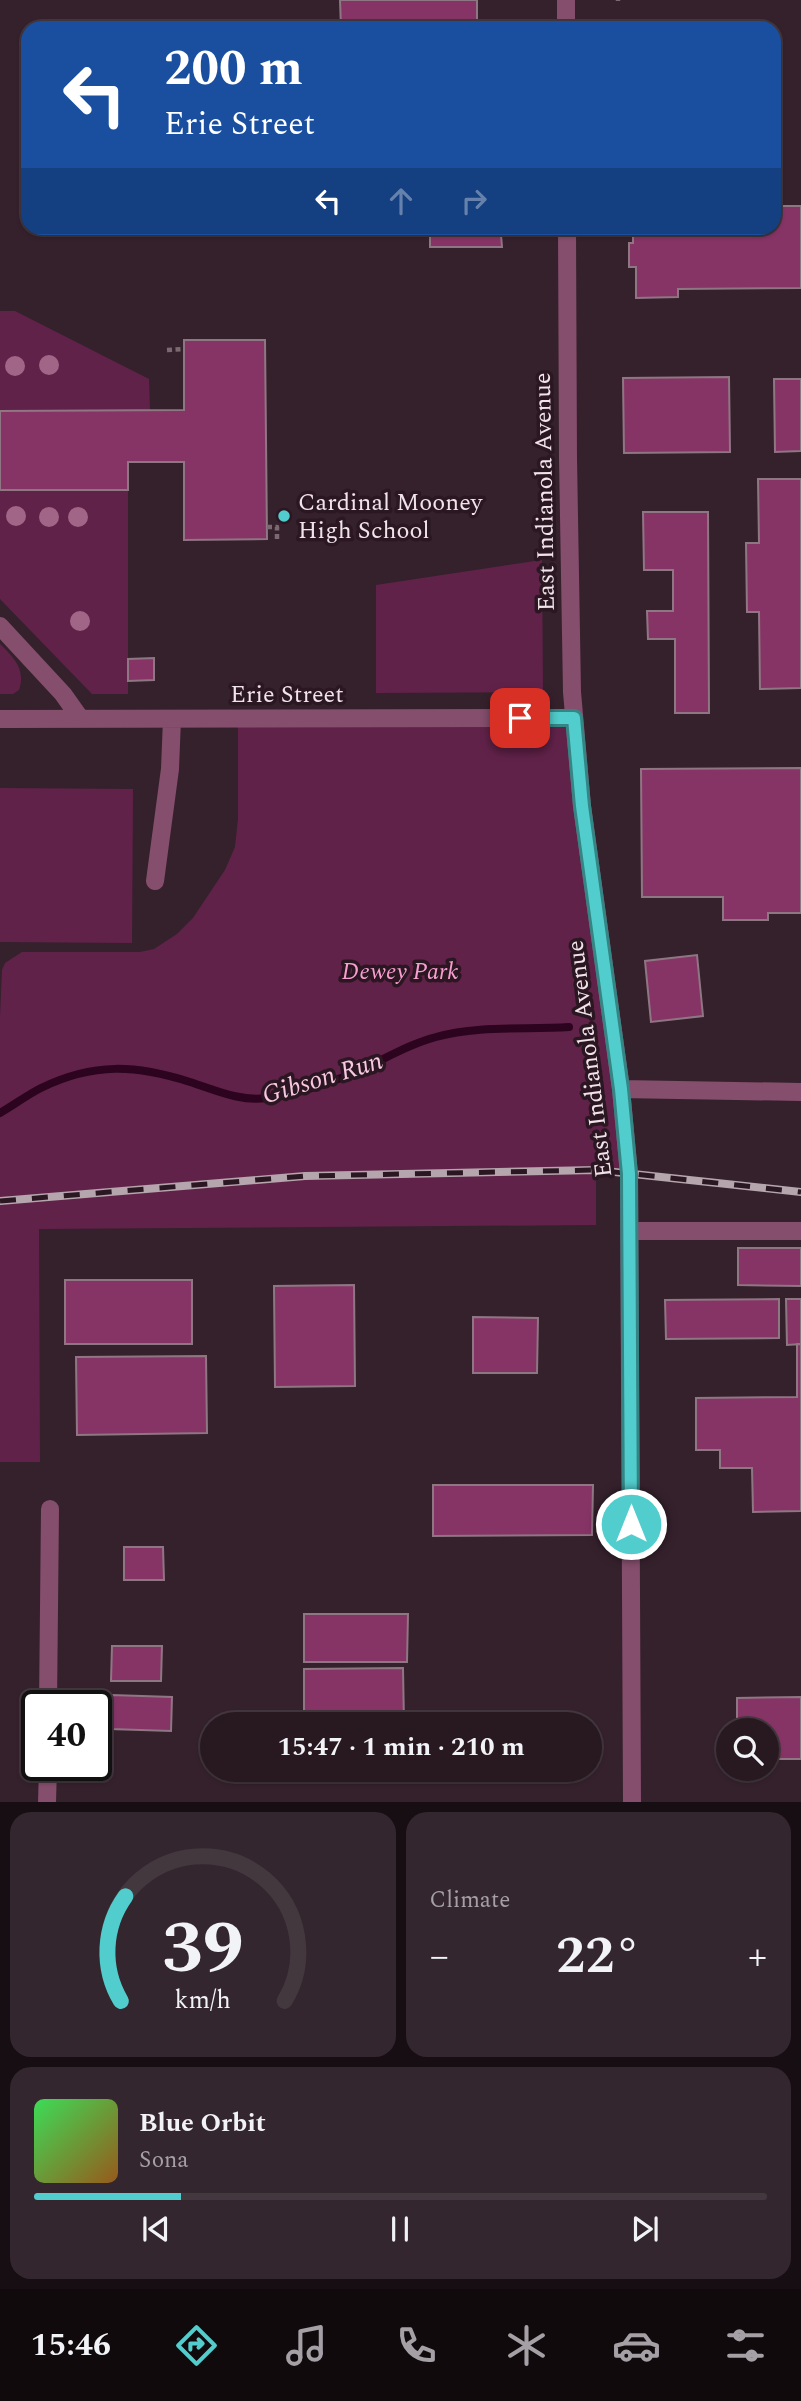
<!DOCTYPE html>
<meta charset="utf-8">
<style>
:root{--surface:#281921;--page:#34262e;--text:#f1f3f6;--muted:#a5a0a5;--line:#44383f;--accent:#52cdcd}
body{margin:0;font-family:Spectral,serif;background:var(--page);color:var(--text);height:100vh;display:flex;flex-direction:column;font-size:26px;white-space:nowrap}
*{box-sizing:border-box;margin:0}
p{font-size:23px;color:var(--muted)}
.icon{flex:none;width:38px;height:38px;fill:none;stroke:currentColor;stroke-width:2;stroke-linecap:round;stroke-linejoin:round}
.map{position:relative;height:1802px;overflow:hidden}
.drawer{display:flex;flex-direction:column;gap:10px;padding:10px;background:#160e12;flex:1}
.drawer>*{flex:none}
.hud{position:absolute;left:21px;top:21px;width:760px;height:214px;border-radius:21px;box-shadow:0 2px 5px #0004,0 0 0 2px var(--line);background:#1a4fa0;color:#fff;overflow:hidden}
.controls{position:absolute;left:716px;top:1718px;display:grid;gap:14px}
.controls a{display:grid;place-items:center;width:63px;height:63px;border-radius:50%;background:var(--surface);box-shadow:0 2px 5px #0004,0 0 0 2px var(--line);font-size:35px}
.speed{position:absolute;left:21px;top:1690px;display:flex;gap:14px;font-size:35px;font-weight:700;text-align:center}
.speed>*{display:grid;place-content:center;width:91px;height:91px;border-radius:50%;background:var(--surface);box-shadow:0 2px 5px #0004,0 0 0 2px var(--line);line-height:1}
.speed .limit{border:4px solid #111;border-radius:10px;background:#fff;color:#111}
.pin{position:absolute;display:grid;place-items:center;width:60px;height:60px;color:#fff;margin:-30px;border-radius:14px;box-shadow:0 4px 10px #0006}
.me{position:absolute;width:77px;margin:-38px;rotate:0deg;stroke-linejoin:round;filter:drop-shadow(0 0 5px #0008)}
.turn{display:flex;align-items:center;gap:24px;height:147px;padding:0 28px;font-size:32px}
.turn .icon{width:91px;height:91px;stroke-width:2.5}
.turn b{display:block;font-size:49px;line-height:60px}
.lanes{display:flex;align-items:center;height:66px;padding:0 28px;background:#0003;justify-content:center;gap:35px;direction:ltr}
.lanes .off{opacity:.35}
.big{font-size:52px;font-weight:700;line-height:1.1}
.drawer .widget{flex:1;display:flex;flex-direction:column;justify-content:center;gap:10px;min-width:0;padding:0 24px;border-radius:21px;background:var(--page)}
.drawer .dial{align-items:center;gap:0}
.dial svg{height:182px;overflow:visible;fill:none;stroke:var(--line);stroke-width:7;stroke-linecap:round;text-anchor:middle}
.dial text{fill:var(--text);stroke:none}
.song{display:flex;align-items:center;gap:21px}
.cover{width:84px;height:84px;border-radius:10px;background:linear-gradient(135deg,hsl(130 70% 55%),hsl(30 70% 35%))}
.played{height:7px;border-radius:4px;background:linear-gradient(90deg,var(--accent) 20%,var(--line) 20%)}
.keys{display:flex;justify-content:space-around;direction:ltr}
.heat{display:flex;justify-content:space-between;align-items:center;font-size:38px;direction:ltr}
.drawer .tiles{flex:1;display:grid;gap:10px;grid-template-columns:1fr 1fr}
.widget:last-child{grid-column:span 2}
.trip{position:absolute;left:200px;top:1712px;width:402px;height:70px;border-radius:35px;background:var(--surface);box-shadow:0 2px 5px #0004,0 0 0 2px var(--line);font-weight:700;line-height:70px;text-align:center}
.tabs{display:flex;height:112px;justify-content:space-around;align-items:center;background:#100a0d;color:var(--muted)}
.tabs .icon{width:49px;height:49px}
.tabs .active{color:var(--accent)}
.tabs b{font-size:32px;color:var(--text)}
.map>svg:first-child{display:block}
.green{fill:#612249}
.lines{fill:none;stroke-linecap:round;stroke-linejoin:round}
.stream{stroke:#2d041f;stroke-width:8}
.building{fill:#863466;stroke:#8f7683;stroke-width:2}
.path{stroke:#7b6972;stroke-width:4.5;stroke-dasharray:5 3.5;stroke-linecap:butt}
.minor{stroke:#854e6d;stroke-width:18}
.rail-casing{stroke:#b5a5ad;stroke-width:8}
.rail{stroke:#2b1722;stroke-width:5;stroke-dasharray:16;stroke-linecap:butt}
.tree{fill:#a16687}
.route-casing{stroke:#358585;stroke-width:18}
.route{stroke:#52cdcd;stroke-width:12}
.poi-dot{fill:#52cdcd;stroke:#2b1722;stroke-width:2.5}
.labels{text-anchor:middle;stroke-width:7;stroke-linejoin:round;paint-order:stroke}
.street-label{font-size:24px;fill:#f1e3ea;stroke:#2b1722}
.poi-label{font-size:24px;fill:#f1e3ea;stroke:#2b1722;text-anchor:start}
.park-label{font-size:24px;font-style:italic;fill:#f99ed1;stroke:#2b1722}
.water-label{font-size:26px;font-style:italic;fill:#f8c8e2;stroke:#2b1722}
</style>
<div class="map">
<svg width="801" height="1803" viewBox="0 0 801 1803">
<rect width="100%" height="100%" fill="#35212c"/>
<!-- green -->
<path class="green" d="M0,311H15L149,379L150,410L0,411Z
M0,490H128V694H92L0,599Z
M542,560L543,692L376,693V585Z
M0,644C14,658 26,669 19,690L13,694H0Z
M574,718L629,1174L596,1170V1225L39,1229L40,1462H0V1017L2,970L5,963L22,952H140L154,949L177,934L193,918L225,870L235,847L238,819V719Z
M0,788L133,789L132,943L0,942Z"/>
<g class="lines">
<!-- stream -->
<path class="stream" d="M0,1113C14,1105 27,1095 41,1088C94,1062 136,1065 190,1082C215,1090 241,1102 267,1098C295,1095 323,1085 349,1075C379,1063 405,1045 436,1037C478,1025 526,1030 569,1027"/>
</g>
<!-- building -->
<path class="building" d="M340,0H477V28H341Z
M774,206H801V288L678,289V297L636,298V267H629V243H633V228H774Z
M430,228H492V235H501L502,247H430Z
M184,340H265L267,539L184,540V462H128V490H0V411L184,410Z
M729,377L730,452L624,453L623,378Z
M774,379H801V451L775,452Z
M758,479H801V688L760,689L759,612H747L746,543H759Z
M643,512H708L709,713H675V639H648L647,611H673V570H644Z
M154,658V680L128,681V659Z
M801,768V913H768V920H723V897H642L641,769Z
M697,955L703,1016L651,1022L645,961Z
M738,1248H801V1286L738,1285Z
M65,1280H192V1344H65Z
M354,1285L355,1386L275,1387L274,1286Z
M779,1299V1338L666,1339L665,1300Z
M786,1299H801V1344L787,1345Z
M473,1317L538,1318L537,1373H473Z
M797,1344H801V1511L753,1512L752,1468H720V1450H696V1398L797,1397Z
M206,1356L207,1433L77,1435L76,1357Z
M433,1485H593L592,1535L433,1536Z
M124,1547H163L164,1580H124Z
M304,1614H408L407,1662H304Z
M112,1646H162L161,1681H111Z
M403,1668L404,1724H304V1669Z
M111,1695L172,1697L171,1731L110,1729Z
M801,1697V1759H766V1731H737V1698Z
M304,1769H402V1779L305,1781Z"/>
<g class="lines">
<!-- path -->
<path class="path" d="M618,0V1
M167,350L184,349
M267,527H277V539"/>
<!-- minor -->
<path class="minor" d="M566,0V28
M567,228L568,458L572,692L582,806L621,1089L629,1174L632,1803
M0,626L63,694L80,718
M0,719L574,718
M155,881L170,769L172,719
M621,1089L801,1092
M630,1231H801
M48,1706L50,1509
M47,1803L48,1766"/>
<defs>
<path id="rail" d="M0,1201L305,1176L596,1170L801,1192"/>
</defs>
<!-- rail casing -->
<use href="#rail" class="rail-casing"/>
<!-- rail -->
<use href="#rail" class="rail"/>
</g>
<!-- trees -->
<g class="tree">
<circle cx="49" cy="365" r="10"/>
<circle cx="15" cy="366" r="10"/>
<circle cx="16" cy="516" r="10"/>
<circle cx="49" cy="517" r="10"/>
<circle cx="78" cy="517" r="10"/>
<circle cx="80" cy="621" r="10"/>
</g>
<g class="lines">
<defs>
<path id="route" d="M520,718H574L582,806L621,1089L629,1174L631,1524"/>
</defs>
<!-- route casing -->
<use href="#route" class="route-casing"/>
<!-- route -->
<use href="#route" class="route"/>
</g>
<!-- markers -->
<circle class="poi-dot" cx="284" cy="516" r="7"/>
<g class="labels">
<!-- street labels -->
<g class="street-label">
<text transform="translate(544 492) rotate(-91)" y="8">East Indianola Avenue</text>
<text x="287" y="702">Erie Street</text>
<text transform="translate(589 1059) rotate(-97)" y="8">East Indianola Avenue</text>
</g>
<!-- poi labels -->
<g class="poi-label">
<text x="298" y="510">Cardinal Mooney<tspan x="298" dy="28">High School</tspan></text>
</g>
<!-- park labels -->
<g class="park-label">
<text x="400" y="979">Dewey Park</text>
</g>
<!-- water labels -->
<g class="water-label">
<text transform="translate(322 1077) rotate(-17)" y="9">Gibson Run</text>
</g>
</g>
</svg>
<div class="controls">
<a><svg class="icon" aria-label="search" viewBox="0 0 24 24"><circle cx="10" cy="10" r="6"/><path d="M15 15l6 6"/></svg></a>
</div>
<div class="speed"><div class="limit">40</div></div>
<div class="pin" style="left:520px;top:718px;background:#d93025"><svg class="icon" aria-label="arrive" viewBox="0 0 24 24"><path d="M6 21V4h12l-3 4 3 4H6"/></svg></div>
<svg class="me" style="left:631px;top:1524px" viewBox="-20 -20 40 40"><circle r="17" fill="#52cdcd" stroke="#fff" stroke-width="3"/><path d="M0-11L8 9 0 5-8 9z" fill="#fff"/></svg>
<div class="trip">15:47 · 1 min · 210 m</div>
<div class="hud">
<div class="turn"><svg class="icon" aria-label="left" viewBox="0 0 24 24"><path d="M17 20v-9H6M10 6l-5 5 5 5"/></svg><div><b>200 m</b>Erie Street</div></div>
<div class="lanes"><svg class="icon" aria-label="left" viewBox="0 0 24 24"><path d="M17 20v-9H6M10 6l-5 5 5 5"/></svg><svg class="icon off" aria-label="ahead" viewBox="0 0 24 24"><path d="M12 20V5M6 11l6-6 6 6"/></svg><svg class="icon off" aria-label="right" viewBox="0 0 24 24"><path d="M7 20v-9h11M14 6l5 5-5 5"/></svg></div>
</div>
</div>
<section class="drawer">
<div class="tiles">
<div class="widget dial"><svg viewBox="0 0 100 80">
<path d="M14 69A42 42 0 1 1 86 69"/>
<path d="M14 69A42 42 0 0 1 16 23" stroke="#52cdcd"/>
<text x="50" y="56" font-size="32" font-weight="700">39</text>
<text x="50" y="72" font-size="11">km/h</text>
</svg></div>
<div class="widget"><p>Climate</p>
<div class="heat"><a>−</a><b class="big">22°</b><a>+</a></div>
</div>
<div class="widget">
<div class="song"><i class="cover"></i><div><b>Blue Orbit</b><p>Sona</p></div></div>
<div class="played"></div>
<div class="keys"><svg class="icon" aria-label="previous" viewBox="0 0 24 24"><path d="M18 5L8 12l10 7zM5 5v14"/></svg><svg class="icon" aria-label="pause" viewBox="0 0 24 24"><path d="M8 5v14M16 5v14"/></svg><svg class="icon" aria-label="next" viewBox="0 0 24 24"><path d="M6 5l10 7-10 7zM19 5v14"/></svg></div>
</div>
</div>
</section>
<nav class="tabs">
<b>15:46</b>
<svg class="icon active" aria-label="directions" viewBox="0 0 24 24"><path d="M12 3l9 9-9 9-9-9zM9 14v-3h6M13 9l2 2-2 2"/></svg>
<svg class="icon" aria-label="music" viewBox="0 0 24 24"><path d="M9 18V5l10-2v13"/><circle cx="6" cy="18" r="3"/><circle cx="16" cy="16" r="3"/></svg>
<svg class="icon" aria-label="phone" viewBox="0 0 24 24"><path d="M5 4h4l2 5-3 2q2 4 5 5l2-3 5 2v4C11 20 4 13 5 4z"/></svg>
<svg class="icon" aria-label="climate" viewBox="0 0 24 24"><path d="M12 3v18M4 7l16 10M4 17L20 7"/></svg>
<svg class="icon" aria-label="car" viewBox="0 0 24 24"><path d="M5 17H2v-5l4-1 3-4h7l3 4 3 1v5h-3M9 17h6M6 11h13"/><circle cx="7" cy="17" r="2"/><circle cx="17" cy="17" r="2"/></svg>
<svg class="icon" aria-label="filters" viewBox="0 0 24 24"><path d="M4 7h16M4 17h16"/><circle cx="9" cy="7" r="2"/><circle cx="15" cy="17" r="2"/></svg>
</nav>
